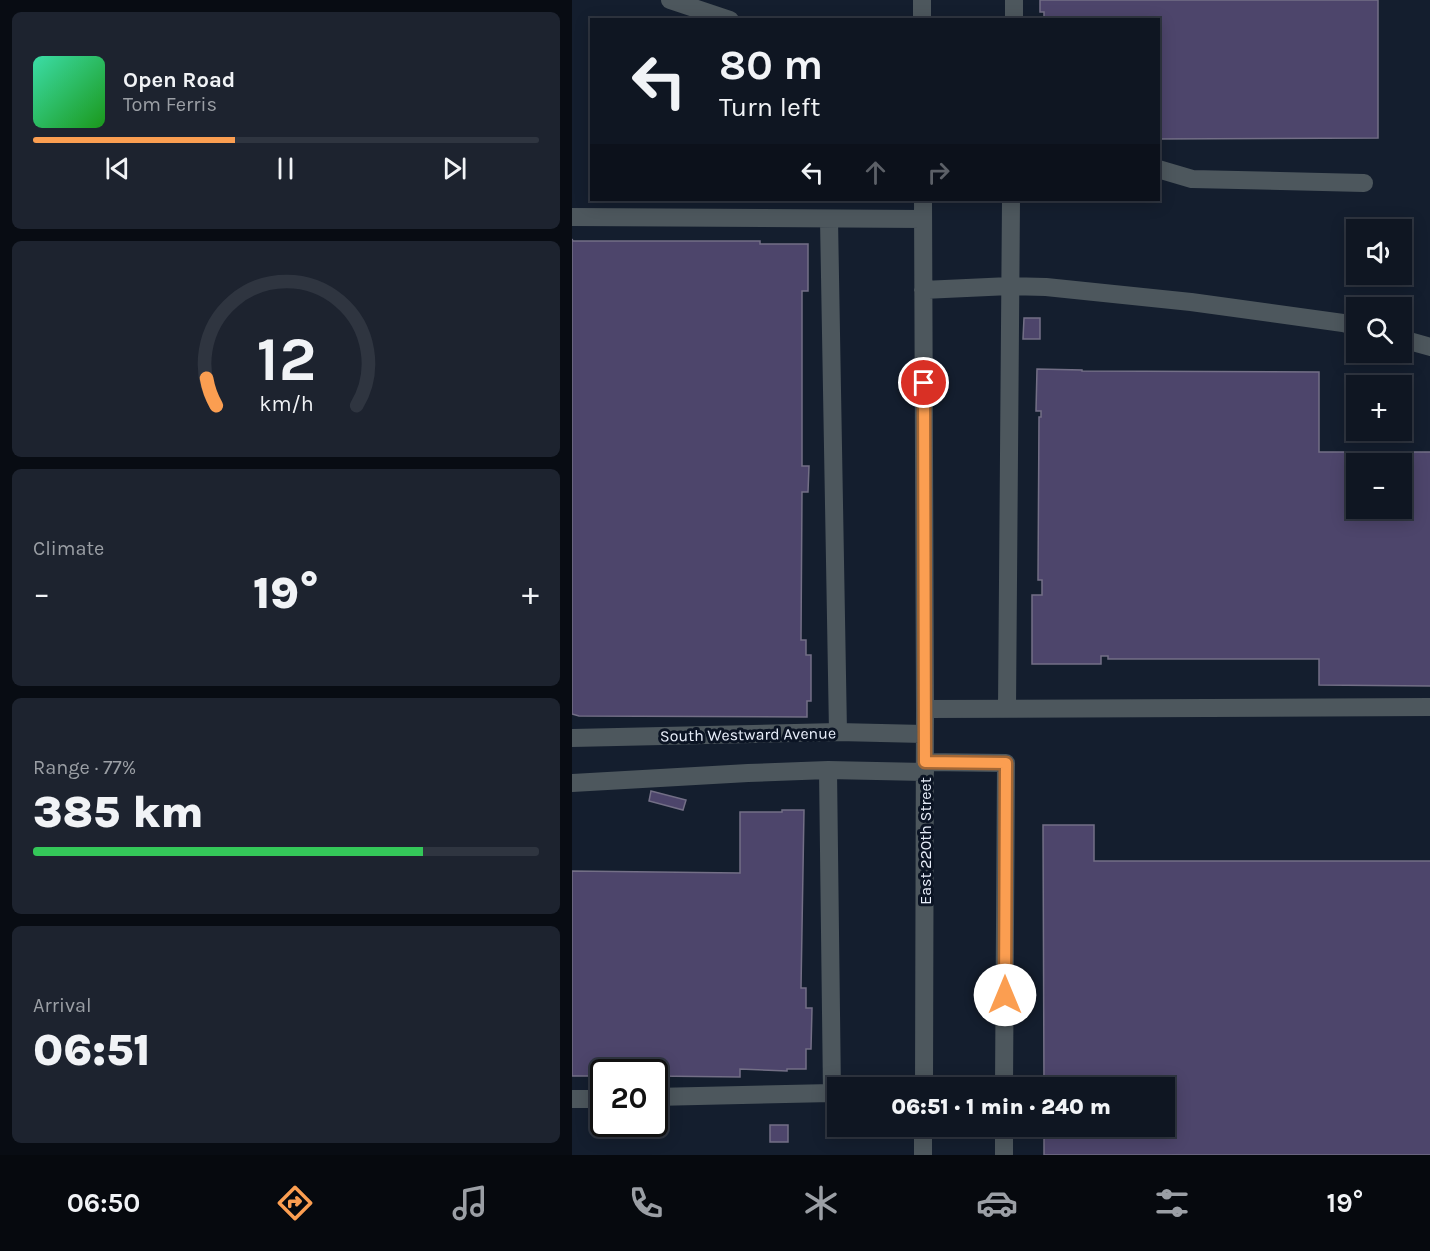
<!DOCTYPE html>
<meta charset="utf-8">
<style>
:root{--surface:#0f1622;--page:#1d232f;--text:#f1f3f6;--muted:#9b9fa5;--line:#2f3540;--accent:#fb9e51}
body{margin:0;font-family:Karla,sans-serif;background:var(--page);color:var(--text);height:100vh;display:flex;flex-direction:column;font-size:22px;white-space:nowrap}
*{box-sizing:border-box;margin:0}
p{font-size:20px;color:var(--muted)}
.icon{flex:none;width:33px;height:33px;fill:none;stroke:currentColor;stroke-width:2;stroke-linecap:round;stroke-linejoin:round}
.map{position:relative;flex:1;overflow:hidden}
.sheet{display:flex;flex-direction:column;gap:12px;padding:12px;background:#080c13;width:572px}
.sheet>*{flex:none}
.hud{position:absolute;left:18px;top:18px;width:570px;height:183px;border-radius:0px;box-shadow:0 3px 15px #0003,0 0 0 2px var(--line);background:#0f1622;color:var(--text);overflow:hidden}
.fabs{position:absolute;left:774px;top:219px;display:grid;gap:12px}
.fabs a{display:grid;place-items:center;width:66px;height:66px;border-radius:0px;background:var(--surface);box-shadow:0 3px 15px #0003,0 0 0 2px var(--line);font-size:30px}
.speed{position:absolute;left:18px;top:1059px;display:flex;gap:12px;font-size:30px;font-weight:700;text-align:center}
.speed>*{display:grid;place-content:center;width:78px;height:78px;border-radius:50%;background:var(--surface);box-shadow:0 3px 15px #0003,0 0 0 2px var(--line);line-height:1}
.speed .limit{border:3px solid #111;border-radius:9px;background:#fff;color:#111}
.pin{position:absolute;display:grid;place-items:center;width:51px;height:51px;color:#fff;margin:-26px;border:3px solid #fff;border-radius:50%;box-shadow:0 2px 6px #0007}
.me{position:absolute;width:66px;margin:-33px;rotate:0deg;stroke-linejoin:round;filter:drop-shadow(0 0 4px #0008)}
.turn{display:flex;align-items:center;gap:21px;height:126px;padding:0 30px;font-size:27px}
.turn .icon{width:78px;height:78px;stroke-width:2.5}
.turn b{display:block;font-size:42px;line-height:51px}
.lanes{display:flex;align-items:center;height:57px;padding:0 30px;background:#0003;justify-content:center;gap:30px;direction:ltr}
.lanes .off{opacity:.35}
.big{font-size:45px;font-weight:800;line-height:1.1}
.sheet .widget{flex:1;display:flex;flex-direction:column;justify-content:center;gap:9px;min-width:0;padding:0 21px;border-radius:9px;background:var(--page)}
.sheet .dial{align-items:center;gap:0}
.dial svg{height:156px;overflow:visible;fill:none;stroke:var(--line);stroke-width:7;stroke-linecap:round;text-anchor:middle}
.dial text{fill:var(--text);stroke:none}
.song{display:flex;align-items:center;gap:18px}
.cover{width:72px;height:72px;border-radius:9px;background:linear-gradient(135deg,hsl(160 70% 55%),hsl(120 70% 35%))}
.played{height:6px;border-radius:3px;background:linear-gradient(90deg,var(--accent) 40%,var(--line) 40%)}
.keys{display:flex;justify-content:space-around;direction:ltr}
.heat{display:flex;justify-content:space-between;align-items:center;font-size:33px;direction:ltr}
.charge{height:9px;border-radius:4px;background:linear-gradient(90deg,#34c759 77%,var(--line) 0)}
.trip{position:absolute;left:255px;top:1077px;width:348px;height:60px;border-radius:0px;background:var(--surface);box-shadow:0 3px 15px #0003,0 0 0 2px var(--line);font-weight:800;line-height:60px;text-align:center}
.tabs{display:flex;height:96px;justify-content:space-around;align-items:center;background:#06090e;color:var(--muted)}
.tabs .icon{width:42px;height:42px}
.tabs .on{color:var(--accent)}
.tabs b{font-size:27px;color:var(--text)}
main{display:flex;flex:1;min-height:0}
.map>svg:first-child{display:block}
.building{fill:#4d456b;stroke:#736f86;stroke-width:1.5;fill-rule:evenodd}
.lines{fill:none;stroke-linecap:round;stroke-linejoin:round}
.minor{stroke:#4d575d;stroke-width:18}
.route-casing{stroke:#a36735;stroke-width:15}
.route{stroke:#fb9e51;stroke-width:10}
.labels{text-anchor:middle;stroke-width:6;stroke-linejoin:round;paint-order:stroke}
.street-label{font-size:16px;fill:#e8eefa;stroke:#0b1424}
</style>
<main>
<section class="sheet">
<div class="widget">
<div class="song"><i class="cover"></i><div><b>Open Road</b><p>Tom Ferris</p></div></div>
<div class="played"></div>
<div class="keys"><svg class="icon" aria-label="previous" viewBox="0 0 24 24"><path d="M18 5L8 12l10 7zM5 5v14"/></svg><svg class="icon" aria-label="pause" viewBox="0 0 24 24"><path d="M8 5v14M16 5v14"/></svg><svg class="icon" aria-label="next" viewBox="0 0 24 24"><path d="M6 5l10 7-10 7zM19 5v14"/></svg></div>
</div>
<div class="widget dial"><svg viewBox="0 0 100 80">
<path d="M14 69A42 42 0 1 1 86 69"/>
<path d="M14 69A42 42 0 0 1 9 55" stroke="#fb9e51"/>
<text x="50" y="56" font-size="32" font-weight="700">12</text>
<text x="50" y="72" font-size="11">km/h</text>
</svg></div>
<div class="widget"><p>Climate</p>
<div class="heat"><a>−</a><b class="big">19°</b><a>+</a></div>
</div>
<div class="widget"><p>Range · 77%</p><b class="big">385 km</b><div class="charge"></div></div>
<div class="widget"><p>Arrival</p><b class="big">06:51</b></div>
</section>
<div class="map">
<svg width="859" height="1155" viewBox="0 0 859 1155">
<rect width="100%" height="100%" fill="#141e2e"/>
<!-- building -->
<path class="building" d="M468,0H806V138L586,139V20H472V12H468Z
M0,239L1,241H188V244H236V291H230V466H237L236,492H230L229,640H234V655H239V701H235V717L7,716L0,714Z
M452,318H468V339H451Z
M465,369L510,370V371L747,372V452H859V686L747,685V659H536V656H529V664H460V595H470V580H466L467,417H469V411H464ZM784,464H830V508H784Z
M79,791L114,800L111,810L77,801Z
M210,810H232L229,988H234V1008H240L239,1049H234V1069H215V1071L168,1069V1077L82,1076V1072H32V1076H0V871L168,873V812H210Z
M471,825H522V861H859V1155H472V1126H592V1088H472Z
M198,1125H216V1142H198Z"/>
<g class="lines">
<!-- minor -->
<path class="minor" d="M98,0L158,20
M350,0V20
M442,0V20
M586,169L620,179L792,183
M351,200L353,709L352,1088
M0,217L351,219
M257,219L266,732
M351,290L438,286L474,287L619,302L771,323L784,327
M830,339L859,347
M435,708L439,200
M353,709L859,707
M0,738L266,732L352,734
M353,762L434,763L432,1088
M0,783L176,773L256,770
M266,1094L260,1093L256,770L353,772
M82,1097L260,1093
M0,1099H32
M351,1155V1126
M432,1155V1126"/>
</g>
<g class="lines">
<defs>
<path id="route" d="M352,383L353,762L434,763L433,995"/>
</defs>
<!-- route casing -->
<use href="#route" class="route-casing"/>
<!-- route -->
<use href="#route" class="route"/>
</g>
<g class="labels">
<!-- street labels -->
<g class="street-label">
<text transform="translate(176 734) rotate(-1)" y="6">South Westward Avenue</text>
<text transform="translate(353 841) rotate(-90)" y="6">East 220th Street</text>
</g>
</g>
</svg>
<div class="fabs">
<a><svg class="icon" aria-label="sound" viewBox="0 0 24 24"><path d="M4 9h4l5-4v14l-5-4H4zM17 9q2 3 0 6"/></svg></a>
<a><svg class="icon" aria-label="search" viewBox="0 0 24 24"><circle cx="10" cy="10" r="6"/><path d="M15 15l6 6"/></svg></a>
<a>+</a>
<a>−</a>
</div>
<div class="speed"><div class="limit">20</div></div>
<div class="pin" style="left:352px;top:383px;background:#d93025"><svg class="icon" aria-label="arrive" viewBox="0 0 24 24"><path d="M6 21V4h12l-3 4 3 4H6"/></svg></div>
<svg class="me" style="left:433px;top:995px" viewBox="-20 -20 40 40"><circle r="19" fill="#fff"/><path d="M0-13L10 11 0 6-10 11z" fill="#fb9e51"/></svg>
<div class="trip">06:51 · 1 min · 240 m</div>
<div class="hud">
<div class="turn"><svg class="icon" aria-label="left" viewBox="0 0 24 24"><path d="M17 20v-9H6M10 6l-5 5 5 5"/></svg><div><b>80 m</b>Turn left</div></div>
<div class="lanes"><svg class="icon" aria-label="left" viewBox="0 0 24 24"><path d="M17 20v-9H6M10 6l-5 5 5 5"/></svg><svg class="icon off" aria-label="ahead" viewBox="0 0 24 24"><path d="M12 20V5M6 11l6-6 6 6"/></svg><svg class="icon off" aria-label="right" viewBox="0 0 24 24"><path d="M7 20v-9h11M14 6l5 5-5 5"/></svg></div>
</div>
</div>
</main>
<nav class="tabs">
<b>06:50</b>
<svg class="icon on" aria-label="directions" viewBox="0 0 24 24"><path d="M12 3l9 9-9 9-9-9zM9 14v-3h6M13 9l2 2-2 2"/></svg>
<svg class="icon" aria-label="music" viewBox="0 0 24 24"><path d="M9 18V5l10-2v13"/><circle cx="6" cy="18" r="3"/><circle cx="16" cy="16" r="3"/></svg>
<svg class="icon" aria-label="phone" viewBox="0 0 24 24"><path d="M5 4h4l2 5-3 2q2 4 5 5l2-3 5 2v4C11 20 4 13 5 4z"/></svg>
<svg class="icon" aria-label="climate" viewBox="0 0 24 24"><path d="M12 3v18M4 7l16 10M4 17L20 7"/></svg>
<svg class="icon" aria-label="car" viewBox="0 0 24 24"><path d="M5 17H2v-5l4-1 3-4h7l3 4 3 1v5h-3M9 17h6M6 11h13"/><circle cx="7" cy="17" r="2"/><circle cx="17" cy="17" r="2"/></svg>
<svg class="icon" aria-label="filters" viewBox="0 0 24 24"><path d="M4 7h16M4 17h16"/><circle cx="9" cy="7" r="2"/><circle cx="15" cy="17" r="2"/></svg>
<b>19°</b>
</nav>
